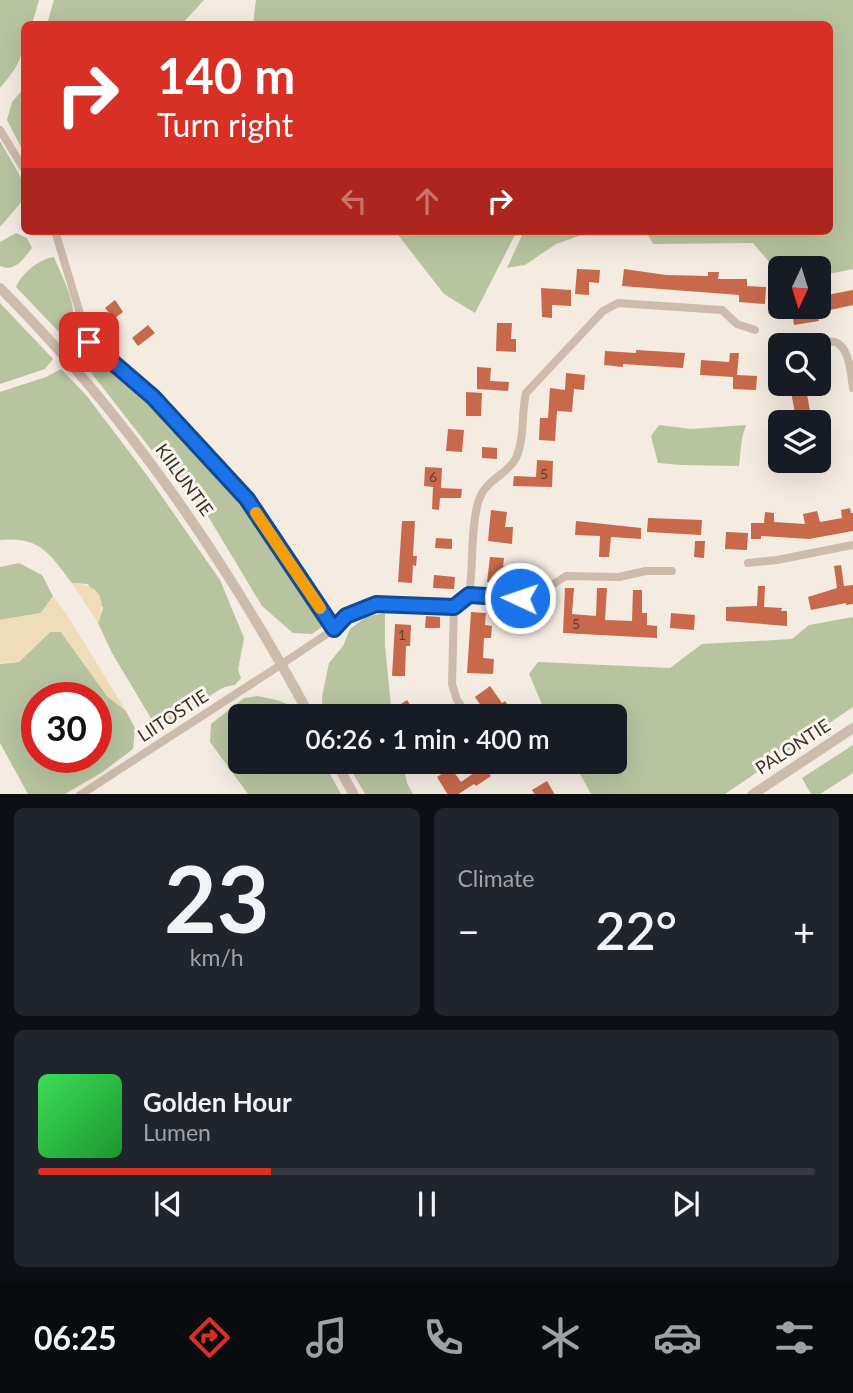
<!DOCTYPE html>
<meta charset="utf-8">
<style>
:root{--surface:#171b24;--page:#20242c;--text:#f1f3f6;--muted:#9ea1a6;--line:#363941;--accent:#d93025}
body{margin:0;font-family:Lato,sans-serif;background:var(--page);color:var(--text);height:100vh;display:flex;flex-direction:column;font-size:26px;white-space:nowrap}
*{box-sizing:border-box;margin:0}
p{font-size:23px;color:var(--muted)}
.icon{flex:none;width:38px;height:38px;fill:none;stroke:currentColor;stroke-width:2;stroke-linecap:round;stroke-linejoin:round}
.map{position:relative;height:794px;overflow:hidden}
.drawer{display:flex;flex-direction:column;gap:14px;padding:14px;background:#0d0f14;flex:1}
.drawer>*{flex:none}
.guide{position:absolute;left:21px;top:21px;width:812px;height:214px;border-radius:10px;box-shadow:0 7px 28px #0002;background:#d93025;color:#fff;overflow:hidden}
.needle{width:46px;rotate:184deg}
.fabs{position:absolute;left:768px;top:256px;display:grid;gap:14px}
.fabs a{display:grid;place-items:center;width:63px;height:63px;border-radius:10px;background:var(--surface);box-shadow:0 7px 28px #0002;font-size:35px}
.speed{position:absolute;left:21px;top:682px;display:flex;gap:14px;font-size:35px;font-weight:700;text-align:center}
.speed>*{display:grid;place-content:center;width:91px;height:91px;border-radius:50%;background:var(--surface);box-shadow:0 7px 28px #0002;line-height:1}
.speed .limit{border:10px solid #d22;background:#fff;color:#111}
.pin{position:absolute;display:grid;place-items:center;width:60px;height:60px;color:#fff;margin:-30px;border-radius:14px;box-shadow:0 4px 10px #0006}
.me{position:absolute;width:77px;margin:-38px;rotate:273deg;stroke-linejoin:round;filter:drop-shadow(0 0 5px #0008)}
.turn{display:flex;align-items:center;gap:24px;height:147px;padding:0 21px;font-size:32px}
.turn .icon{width:91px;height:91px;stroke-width:2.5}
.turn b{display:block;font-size:49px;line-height:60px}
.lanes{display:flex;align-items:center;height:66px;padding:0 21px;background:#0003;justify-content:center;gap:35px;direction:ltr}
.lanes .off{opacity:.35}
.big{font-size:52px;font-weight:600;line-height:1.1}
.drawer .tile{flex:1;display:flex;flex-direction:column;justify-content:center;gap:10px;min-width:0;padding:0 24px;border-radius:10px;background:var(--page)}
.drawer .dial{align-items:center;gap:0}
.dial b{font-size:91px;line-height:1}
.song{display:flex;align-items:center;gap:21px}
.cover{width:84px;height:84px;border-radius:10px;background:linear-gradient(135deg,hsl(130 70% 55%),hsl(130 70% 35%))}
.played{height:7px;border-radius:4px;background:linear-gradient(90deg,var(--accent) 30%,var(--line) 30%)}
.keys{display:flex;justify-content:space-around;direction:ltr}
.heat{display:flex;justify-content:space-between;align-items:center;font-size:38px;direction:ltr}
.drawer .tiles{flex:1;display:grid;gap:14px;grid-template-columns:1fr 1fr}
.tile:last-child{grid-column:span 2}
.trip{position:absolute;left:228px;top:704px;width:399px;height:70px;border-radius:10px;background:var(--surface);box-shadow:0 7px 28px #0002;font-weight:600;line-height:70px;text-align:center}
.tab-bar{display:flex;height:112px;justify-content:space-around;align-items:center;background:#090b0e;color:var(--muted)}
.tab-bar .icon{width:49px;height:49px}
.tab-bar .on{color:var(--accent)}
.tab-bar b{font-size:32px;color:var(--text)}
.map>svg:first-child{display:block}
.green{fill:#b8c4a0;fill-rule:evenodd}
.sand{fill:#efdcb8}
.building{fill:#c8694b}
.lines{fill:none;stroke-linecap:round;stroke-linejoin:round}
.minor{stroke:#cdbbac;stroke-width:8}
.tertiary{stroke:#cdbbac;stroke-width:10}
.route-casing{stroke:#114b97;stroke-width:18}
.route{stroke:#1a73e8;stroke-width:12}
.slow{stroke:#f59e0b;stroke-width:12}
.labels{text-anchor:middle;stroke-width:6;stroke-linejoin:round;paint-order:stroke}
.number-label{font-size:14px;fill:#5e3e33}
.street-label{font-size:18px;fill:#3b302b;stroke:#fbf5ee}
</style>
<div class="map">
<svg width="853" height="795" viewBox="0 0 853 795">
<rect width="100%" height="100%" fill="#f4ebe1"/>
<!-- green -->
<path class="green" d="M0,0H39L32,24H24C24,57 21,63 0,88Z
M54,0H204L182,24H47Z
M256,0H853V269L819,276V268H780V275L753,243L653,244L646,231H830V24H253Z
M24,88V153L7,120L12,102Z
M0,141L24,183V199L0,227Z
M395,231H517L475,313L444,294Z
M524,231H593L556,244L525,265L507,268Z
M16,233L27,238L32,248C24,258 15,273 0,266V242Z
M54,257C63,280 82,310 69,334L58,331L16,287C22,273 39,259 54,257Z
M0,303L53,359L45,369L0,384Z
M92,353L99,356L148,398L224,479L255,520L322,617L323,626L312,634L293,633L262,606L206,513L178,484L86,366V358Z
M61,369L86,395L149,478L220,580L244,638L238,670L241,678L235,685C203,688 193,729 152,720L112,653L98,623L103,608L88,584L72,583C50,554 40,536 0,540V392L46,377Z
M659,425L691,429L746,425L742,438L739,466L682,465L658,463L651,436Z
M19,563L42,575L53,596L41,613L0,620V567Z
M385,613V645L392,716H323L322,697L329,663L343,646L350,629L366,617Z
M853,617V707L725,794H591L573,761H614V716H547L529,674L538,662L670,668L702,644L792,639L809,625Z
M50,632H61L107,696L126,711L135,728L133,749L101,773L65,794H28L0,743V664L19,662ZM37,698H96V758H37Z
M257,696C272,699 291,701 299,716H240V761H323L341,794H248L210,742L211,724L244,698Z
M853,745V773L820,794H811L802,778Z
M346,761H402L407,783L413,794H365Z"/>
<!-- sand -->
<path class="sand" d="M72,583C99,585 107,597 98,623Z
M53,596L69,618L126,711L107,696L61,632H49L19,662L0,663V620L41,613Z"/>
<!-- building -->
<path class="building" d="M577,269L600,270L599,283L589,282V295L575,294Z
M624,269L666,275L708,276V272H719L718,279H747V286L766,287L765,304L739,302V295L622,286Z
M541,288L571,290V306L552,305V318L542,317Z
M853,290V305L830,310L827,295Z
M115,300L123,312L114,319L105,308Z
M791,306H805V308L816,306L819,321L794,325Z
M497,323H512L511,339H516V352L496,351Z
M148,325L155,333L138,346L132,338Z
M636,350L685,353L683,368L623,364V367L604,365L605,351L636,353Z
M730,353H739L737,375L757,376L756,390L733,389V377L700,375L701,360L729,362Z
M477,367L491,368L490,381L509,382L508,391L477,389Z
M566,373L585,375L584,390L574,389L572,412L557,411L555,441L539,440L540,418H548L550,388L565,390Z
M789,383H805L812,422H797Z
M466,392L482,393L481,416H466Z
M448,429L464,430L462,452L446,451Z
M482,447L497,448V459L482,458Z
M537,460L553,461L552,487L513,486L514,476L536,477Z
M425,467L442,468L441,488L462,489L461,498H440L439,510L432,509L433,487L424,486Z
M850,508L851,513H853V531L809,539L761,536V539H751V523H764L765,512L774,513V522L805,524L803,514L817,511L820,522L842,518L841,510Z
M491,510L507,512L505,527H513L512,544L488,541Z
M648,518L702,520L701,535L647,532Z
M402,521H415L413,556H417L416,566L413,565L412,583L398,582Z
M576,521L641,528V539L611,537L609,557H599L600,536L575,535Z
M726,532L748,533L747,550L725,549Z
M436,538L452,539V549L435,548Z
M695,541H705L704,558L694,557Z
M490,557L504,558L503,566L511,567L509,584L487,582Z
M841,565L844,586L853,585V604L846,605V603L811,610L808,597L837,588L834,566Z
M434,575L455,577L454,589L433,588Z
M758,586H765L764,607L782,608L781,611H787V626L726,621V607L757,606Z
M565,588H574L572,614L596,616L597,588H607L605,620L632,621L633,590H642V613H647V625L657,626V638L563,633Z
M471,612L486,613L485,625L492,626L491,638H484L483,658L494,659L493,674L467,673Z
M671,613L695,615L694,630L670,628Z
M426,616L440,617V628H425Z
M395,624L411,625L410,646H406L405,676H392Z
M490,686L502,703L505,701L511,709L501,716H488L475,697Z
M407,700L417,716H400L395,708Z
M484,766L491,776L476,786L474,784L457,795H448L437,777L451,768L461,782Z
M547,781L555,795H535L532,790Z"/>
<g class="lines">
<!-- minor -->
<path class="minor" d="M0,130L24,169
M55,231L89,343L69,360
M818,342C822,342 830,341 835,342C850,347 851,376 853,388
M89,343L153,397L247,499L334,629
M748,563L777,560L853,545
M469,595C474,565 470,531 478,503C484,479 507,476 516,458C525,438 521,414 526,393L603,311L618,303L722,310L737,324L755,330
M454,607L452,684L457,700L468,716
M80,795L282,664L334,629L346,616L376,604L454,607L469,595L520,598L541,592L566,576L619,577L646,571H672"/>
<!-- tertiary -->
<path class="tertiary" d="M0,288C126,414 225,559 310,716
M335,761L354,795
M752,795L853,728"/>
</g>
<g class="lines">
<defs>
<path id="route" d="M89,342L153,397L247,499L334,629L346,616L376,604L454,607L469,595L520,598"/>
</defs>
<!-- route casing -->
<use href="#route" class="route-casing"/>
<!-- route -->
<use href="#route" class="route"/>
<!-- slow -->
<path class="slow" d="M256,513L320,608"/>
</g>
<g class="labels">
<!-- number labels -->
<g class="number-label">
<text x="544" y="479">5</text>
<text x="433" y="482">6</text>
<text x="576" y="629">5</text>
<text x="402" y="640">1</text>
</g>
<!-- street labels -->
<g class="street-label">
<text transform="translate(184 480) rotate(54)" y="6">KIILUNTIE</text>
<text transform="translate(173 716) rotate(-33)" y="6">LIITOSTIE</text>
<text transform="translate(793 747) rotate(-33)" y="6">PALONTIE</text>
</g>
</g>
</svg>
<div class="fabs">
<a><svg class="needle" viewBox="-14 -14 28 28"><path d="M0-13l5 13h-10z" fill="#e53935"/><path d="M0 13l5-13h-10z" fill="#9ea1a6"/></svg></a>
<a><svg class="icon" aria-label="search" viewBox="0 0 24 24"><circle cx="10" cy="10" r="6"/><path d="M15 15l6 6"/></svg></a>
<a><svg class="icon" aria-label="layers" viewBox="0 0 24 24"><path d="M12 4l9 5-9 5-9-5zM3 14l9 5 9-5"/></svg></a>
</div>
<div class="speed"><div class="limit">30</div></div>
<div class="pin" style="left:89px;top:342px;background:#d93025"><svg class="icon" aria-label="arrive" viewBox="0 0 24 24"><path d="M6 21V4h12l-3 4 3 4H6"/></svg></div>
<svg class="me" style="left:520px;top:598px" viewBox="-20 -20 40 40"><circle r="17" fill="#1a73e8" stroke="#fff" stroke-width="3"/><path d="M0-11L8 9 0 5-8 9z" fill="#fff"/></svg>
<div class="trip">06:26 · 1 min · 400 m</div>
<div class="guide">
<div class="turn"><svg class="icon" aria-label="right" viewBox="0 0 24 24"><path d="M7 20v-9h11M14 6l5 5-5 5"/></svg><div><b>140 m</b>Turn right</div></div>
<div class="lanes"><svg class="icon off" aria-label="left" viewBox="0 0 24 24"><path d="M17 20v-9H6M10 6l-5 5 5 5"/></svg><svg class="icon off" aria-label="ahead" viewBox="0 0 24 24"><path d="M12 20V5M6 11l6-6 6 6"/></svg><svg class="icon" aria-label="right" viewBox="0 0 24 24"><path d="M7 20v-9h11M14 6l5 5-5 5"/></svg></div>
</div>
</div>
<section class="drawer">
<div class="tiles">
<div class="tile dial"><b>23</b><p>km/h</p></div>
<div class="tile"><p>Climate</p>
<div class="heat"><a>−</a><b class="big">22°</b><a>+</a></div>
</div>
<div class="tile">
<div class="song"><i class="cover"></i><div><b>Golden Hour</b><p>Lumen</p></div></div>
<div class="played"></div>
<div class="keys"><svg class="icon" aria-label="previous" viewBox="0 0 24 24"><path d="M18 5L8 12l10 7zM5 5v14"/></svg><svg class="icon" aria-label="pause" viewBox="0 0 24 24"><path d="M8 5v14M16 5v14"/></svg><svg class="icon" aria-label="next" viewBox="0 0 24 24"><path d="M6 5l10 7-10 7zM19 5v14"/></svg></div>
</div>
</div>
</section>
<nav class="tab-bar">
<b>06:25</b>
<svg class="icon on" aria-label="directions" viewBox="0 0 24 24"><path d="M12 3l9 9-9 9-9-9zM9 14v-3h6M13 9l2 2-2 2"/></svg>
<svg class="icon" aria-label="music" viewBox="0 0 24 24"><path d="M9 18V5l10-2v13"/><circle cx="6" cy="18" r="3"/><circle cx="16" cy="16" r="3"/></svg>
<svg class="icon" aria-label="phone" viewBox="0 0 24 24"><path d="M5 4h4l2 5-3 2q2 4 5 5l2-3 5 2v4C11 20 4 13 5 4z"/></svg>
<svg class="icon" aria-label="climate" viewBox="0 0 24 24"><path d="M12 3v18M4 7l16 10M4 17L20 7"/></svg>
<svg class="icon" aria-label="car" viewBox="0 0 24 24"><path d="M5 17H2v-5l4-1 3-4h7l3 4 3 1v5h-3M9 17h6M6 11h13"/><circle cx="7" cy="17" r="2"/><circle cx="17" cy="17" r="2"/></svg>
<svg class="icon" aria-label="filters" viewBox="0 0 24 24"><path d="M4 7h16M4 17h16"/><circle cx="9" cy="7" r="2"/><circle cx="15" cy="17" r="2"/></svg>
</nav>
